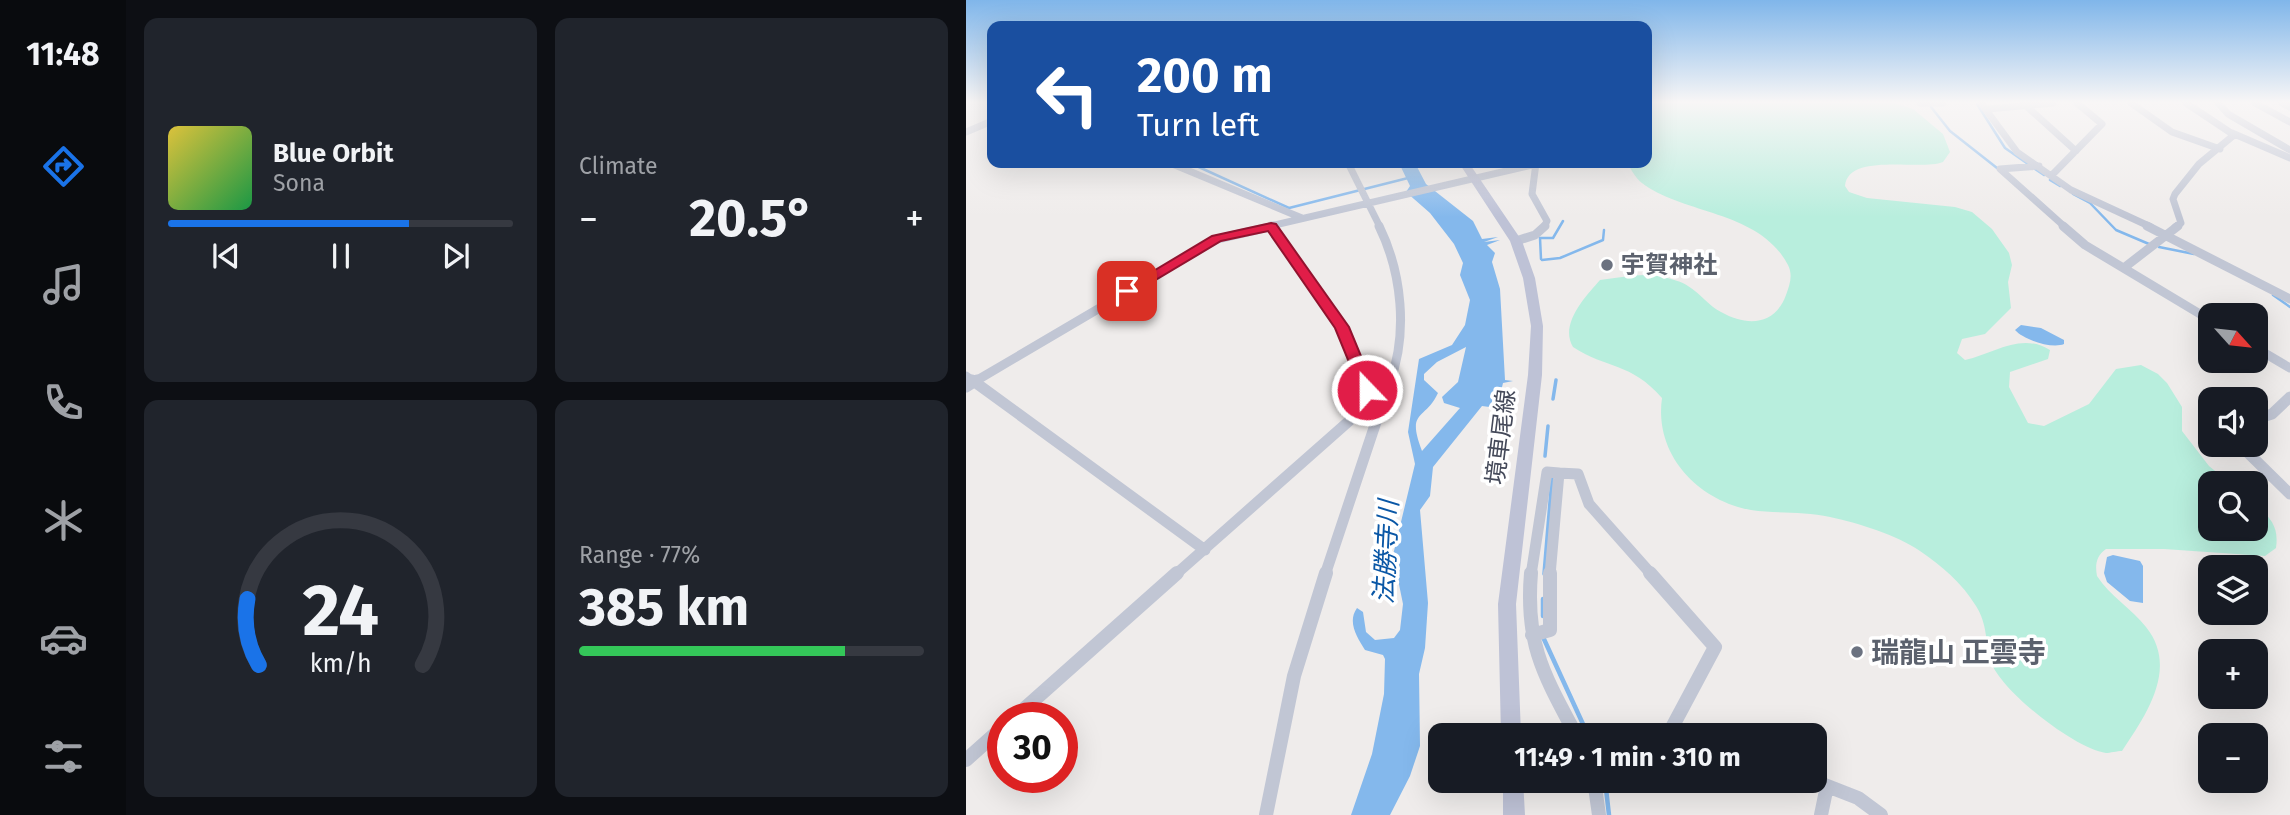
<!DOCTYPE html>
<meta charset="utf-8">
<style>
:root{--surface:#171b24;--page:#20242c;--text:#f1f3f6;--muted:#9ea1a6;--line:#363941;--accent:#1a73e8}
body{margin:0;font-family:"Fira Sans","Noto Sans JP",sans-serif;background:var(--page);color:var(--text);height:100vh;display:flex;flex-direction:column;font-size:26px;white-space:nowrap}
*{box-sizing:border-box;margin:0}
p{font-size:23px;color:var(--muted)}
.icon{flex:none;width:38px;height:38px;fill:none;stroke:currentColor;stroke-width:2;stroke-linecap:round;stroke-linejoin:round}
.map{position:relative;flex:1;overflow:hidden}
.panel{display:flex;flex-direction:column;gap:18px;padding:18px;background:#0d0f14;width:840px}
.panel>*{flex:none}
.banner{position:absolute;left:21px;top:21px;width:665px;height:147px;border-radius:14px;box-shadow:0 7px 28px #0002;background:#1a4fa0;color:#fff;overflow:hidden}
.needle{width:46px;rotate:117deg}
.controls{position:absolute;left:1232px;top:303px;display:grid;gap:14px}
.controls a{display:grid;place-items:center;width:70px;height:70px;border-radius:14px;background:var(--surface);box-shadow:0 7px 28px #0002;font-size:35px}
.speed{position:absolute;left:21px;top:702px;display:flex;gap:14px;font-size:35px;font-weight:700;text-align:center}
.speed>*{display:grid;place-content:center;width:91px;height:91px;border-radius:50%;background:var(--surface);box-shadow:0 7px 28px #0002;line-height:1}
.speed .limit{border:10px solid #d22;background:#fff;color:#111}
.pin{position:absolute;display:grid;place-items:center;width:60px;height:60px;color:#fff;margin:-30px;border-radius:14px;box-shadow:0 4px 10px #0006}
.me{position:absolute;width:77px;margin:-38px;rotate:338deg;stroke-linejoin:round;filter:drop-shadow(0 0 5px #0008)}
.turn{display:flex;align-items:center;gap:24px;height:147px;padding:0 35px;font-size:32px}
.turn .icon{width:91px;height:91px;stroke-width:2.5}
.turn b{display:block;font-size:49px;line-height:60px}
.big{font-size:52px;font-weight:700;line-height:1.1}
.panel .tile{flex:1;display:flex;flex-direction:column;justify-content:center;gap:10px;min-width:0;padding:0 24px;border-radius:14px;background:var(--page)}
.panel .dial{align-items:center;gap:0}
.dial svg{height:182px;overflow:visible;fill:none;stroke:var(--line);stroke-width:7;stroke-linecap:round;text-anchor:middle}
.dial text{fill:var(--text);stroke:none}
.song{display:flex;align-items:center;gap:21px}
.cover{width:84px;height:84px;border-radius:10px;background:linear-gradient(135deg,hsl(50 70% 55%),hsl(140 70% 35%))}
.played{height:7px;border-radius:4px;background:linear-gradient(90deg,var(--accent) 70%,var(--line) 70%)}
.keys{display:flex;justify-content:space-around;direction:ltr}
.heat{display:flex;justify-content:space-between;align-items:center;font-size:38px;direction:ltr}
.charge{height:10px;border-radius:5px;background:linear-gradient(90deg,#34c759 77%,var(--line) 0)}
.panel .tiles{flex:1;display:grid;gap:18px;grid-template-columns:repeat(2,1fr)}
.trip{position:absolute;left:462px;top:723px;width:399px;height:70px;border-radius:14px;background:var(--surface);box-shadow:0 7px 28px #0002;font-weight:700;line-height:70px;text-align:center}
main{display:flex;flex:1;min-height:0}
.dock{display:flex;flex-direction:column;width:126px;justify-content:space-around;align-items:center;background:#090b0e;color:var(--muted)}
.dock .icon{width:49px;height:49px}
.dock .on{color:var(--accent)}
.dock b{font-size:32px;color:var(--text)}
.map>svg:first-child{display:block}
.green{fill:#b8eedd}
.water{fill:#84b8ec;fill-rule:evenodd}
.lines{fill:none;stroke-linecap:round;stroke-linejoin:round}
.stream-far2{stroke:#84b8ec;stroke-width:2.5}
.stream-far1{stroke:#84b8ec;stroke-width:3.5}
.stream{stroke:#84b8ec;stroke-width:4.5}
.street-far3{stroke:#c1c6d4;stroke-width:7}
.street-far2{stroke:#c1c6d4;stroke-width:9}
.street-far1{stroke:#c1c6d4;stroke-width:11}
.street{stroke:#c1c6d4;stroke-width:14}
.secondary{fill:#bec2d6;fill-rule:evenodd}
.route{fill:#e11d48;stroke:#92132f;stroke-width:2}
.worship-dot{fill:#6b7280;stroke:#fff;stroke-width:2.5}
.labels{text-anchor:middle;stroke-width:7;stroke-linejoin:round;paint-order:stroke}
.worship-label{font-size:24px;font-weight:bold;fill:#5b616d;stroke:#fff;text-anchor:start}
.street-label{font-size:24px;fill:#444959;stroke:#fff}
.water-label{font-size:26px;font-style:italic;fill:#0a57a6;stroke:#fff}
.near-worship-label{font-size:28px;font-weight:bold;fill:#5b616d;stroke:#fff;text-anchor:start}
</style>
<main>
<nav class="dock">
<b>11:48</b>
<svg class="icon on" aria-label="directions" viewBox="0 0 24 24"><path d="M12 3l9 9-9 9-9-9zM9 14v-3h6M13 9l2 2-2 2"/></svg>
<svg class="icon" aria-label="music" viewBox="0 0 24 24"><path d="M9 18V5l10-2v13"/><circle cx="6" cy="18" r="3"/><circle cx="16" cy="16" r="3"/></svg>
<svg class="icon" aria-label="phone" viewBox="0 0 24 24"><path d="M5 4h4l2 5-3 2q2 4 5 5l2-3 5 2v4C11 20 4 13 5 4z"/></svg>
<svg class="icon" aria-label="climate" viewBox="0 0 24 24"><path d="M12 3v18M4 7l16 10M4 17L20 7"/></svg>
<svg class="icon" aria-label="car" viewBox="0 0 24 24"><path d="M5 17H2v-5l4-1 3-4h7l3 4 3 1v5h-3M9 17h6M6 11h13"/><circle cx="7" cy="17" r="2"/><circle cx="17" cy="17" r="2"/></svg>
<svg class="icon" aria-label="filters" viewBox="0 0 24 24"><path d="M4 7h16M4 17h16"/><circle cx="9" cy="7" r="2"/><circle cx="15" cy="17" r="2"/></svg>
</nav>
<section class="panel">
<div class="tiles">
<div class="tile">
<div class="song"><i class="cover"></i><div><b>Blue Orbit</b><p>Sona</p></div></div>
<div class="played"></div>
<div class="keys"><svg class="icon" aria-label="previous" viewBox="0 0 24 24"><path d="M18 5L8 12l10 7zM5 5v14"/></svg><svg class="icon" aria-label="pause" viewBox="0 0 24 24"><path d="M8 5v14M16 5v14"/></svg><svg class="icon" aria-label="next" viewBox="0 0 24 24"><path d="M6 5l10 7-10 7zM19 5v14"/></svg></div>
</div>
<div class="tile"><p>Climate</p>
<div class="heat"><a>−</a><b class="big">20.5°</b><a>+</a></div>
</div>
<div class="tile dial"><svg viewBox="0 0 100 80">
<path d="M14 69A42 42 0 1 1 86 69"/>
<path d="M14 69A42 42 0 0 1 9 40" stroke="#1a73e8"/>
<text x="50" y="56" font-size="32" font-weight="700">24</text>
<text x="50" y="72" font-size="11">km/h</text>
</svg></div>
<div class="tile"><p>Range · 77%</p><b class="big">385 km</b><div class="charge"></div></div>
</div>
</section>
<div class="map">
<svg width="1324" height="815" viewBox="0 0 1324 815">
<rect width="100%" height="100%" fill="#efeceb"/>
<!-- green -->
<path class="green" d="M681,103H928L947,109L977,134L984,152L977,162C954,171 882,152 879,186L883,192L901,198L989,207L1006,212L1026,229L1043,253L1046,265L1042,282L1045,308L1019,334L996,339L991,353L999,360C1029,353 1055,332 1084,350L1082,359L1044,372L1043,387L1062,423L1078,426L1123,404L1150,369L1175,365L1192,374L1201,383L1216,407V431L1243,466L1264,483H1244V528H1290V505C1305,518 1313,527 1310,548L1299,556L1198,549H1140C1130,556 1129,565 1131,576C1144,596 1166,609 1180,627C1213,668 1180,715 1156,751C1151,751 1144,753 1140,753C1109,749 1035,691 1025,662C1019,642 1022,625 1010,606C996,583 976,566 954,551C931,535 892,523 864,517C838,511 811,514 785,510C731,500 688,454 696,398C665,362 640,369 607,347C593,324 620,296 634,280C654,278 676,272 697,277C705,279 715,281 722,286C734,293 743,306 755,312C782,327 809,325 820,295C824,284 827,275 822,265C793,210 718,215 676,183C670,179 665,169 661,163H681Z"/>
<!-- water -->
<path class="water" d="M433,163H449L460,184L507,221L516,239L532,237L518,242L534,240L521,245L529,253L526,262L534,289L539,380L547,381L537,383L531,408L516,406L467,467L464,496L454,510L462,603L459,648L453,674L454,746L444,776L424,815H385L406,754L418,694L419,659L417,655L399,650C391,637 381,622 391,608L397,612L400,632L409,640L428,638L434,630L437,604L427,555L449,464L442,432L453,359L486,345L499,325L504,300L494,275L497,263L488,244L464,213L440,192L444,186ZM500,347L492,382L476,397L478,403L494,408L456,451C440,409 459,421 472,393L458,380V374L471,362Z
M1055,325L1075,328L1098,340V344C1086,349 1058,340 1049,330Z
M1147,555L1174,561L1177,566V603L1164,601L1141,582L1138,573L1141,557Z"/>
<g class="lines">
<!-- stream-far2 -->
<path class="stream-far2" d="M1011,104L1039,148L1062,164
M965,107L984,131L1031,168
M224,163L323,208L446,177
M1069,169L1078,175
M1084,180L1094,186
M1107,194L1124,203L1150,230L1183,244
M1193,247L1228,254
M575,259L574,238H587L597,221
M576,260L594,258L637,240L638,230
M1307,295L1324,307"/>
<!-- stream-far1 -->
<path class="stream-far1" d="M587,399L590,380
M579,456L582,426
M578,574L586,478"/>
<!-- stream -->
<path class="stream" d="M577,599V616
M577,637L622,735
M639,780L643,815"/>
<!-- street-far3 -->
<path class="street-far3" d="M954,103H977
M1015,103L1051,152L1105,190L1185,227
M1057,103L1110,151
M1165,103L1206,132L1254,149
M1252,103L1262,114L1324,150
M1289,103L1324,122
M1316,103L1324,107
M1022,109L1087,103
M0,132L26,121
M1266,133L1324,158
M204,163L336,218
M382,163L414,227
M570,163L566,194L581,221L578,227
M1073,166L1034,169L1099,227
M1086,175L1136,124L1111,103
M300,227L570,164
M1209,227L1215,223L1207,199L1209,194L1233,164L1268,135L1220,103"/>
<!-- street-far2 -->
<path class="street-far2" d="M305,226L376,327L398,382
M413,226C436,273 442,333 424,382
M1097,226L1119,245L1244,320
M1181,226L1324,299
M550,241L569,235L579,226
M1159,267L1212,226
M1290,348L1324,368
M0,376L8,382
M8,382L251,239L308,226"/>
<!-- street-far1 -->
<path class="street-far1" d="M6,380L239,550
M0,387L11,380
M1290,419L1306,414L1324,397
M1273,444L1324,494
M593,473L612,474L623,504L686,575
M209,575L391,414L401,390L397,380
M359,575L424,380
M565,575L581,472L593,473L584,575"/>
<!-- street -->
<path class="street" d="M565,573C559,644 578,675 610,735
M684,573L749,647L702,735
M566,635L584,630V573
M48,718L211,573
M0,760L37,727
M628,780L633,815
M846,780L892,798L915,815
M300,815L328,676L360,573
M855,815L861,786"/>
<!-- secondary -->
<path class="secondary" d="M493,163H503L556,241L569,278L577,326L576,375L550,604L555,735H535L532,604L562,375L565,326L557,278L544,241Z
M537,780H557L559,815H537Z"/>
</g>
<!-- sky -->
<linearGradient id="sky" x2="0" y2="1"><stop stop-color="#80b6ea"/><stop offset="0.47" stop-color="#f8f6f6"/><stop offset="1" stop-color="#f8f6f6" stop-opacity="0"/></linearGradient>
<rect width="1324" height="217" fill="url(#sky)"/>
<!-- route -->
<path class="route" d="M305,223L310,224L383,327L409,390L407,394H396L369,328L302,231L255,241L166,294H156L154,291L246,236Z"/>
<!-- markers -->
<g class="worship-dot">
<circle cx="641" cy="265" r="7"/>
<circle cx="891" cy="652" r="7"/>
</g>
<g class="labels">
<!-- worship labels -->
<g class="worship-label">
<text x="655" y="273">宇賀神社</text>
</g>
<!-- street labels -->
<g class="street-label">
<text transform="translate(535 437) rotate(-83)" y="8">境車尾線</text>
</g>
<!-- water labels -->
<g class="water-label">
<text transform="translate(420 552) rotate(-87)" y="9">法勝寺川</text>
</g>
<!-- near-worship labels -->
<g class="near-worship-label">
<text x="905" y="662">瑞龍山 正雲寺</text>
</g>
</g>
</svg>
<div class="controls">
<a><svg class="needle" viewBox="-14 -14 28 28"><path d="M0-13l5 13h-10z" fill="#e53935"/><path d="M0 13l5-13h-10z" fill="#9ea1a6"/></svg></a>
<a><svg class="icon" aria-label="sound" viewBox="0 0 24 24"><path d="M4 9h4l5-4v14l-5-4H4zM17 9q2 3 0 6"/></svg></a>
<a><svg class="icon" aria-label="search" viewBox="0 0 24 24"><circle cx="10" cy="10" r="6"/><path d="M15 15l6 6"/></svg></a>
<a><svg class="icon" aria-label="layers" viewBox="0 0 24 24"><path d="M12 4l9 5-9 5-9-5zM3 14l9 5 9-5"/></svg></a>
<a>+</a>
<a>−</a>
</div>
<div class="speed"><div class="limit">30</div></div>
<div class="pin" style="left:161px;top:291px;background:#d93025"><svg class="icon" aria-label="arrive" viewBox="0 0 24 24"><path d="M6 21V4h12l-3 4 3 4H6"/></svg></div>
<svg class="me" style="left:401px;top:390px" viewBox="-20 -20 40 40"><circle r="17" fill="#e11d48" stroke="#fff" stroke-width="3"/><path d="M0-11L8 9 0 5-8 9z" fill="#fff"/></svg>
<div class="trip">11:49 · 1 min · 310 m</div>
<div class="banner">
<div class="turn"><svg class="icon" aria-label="left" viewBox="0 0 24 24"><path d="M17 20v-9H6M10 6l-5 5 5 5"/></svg><div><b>200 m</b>Turn left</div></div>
</div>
</div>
</main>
